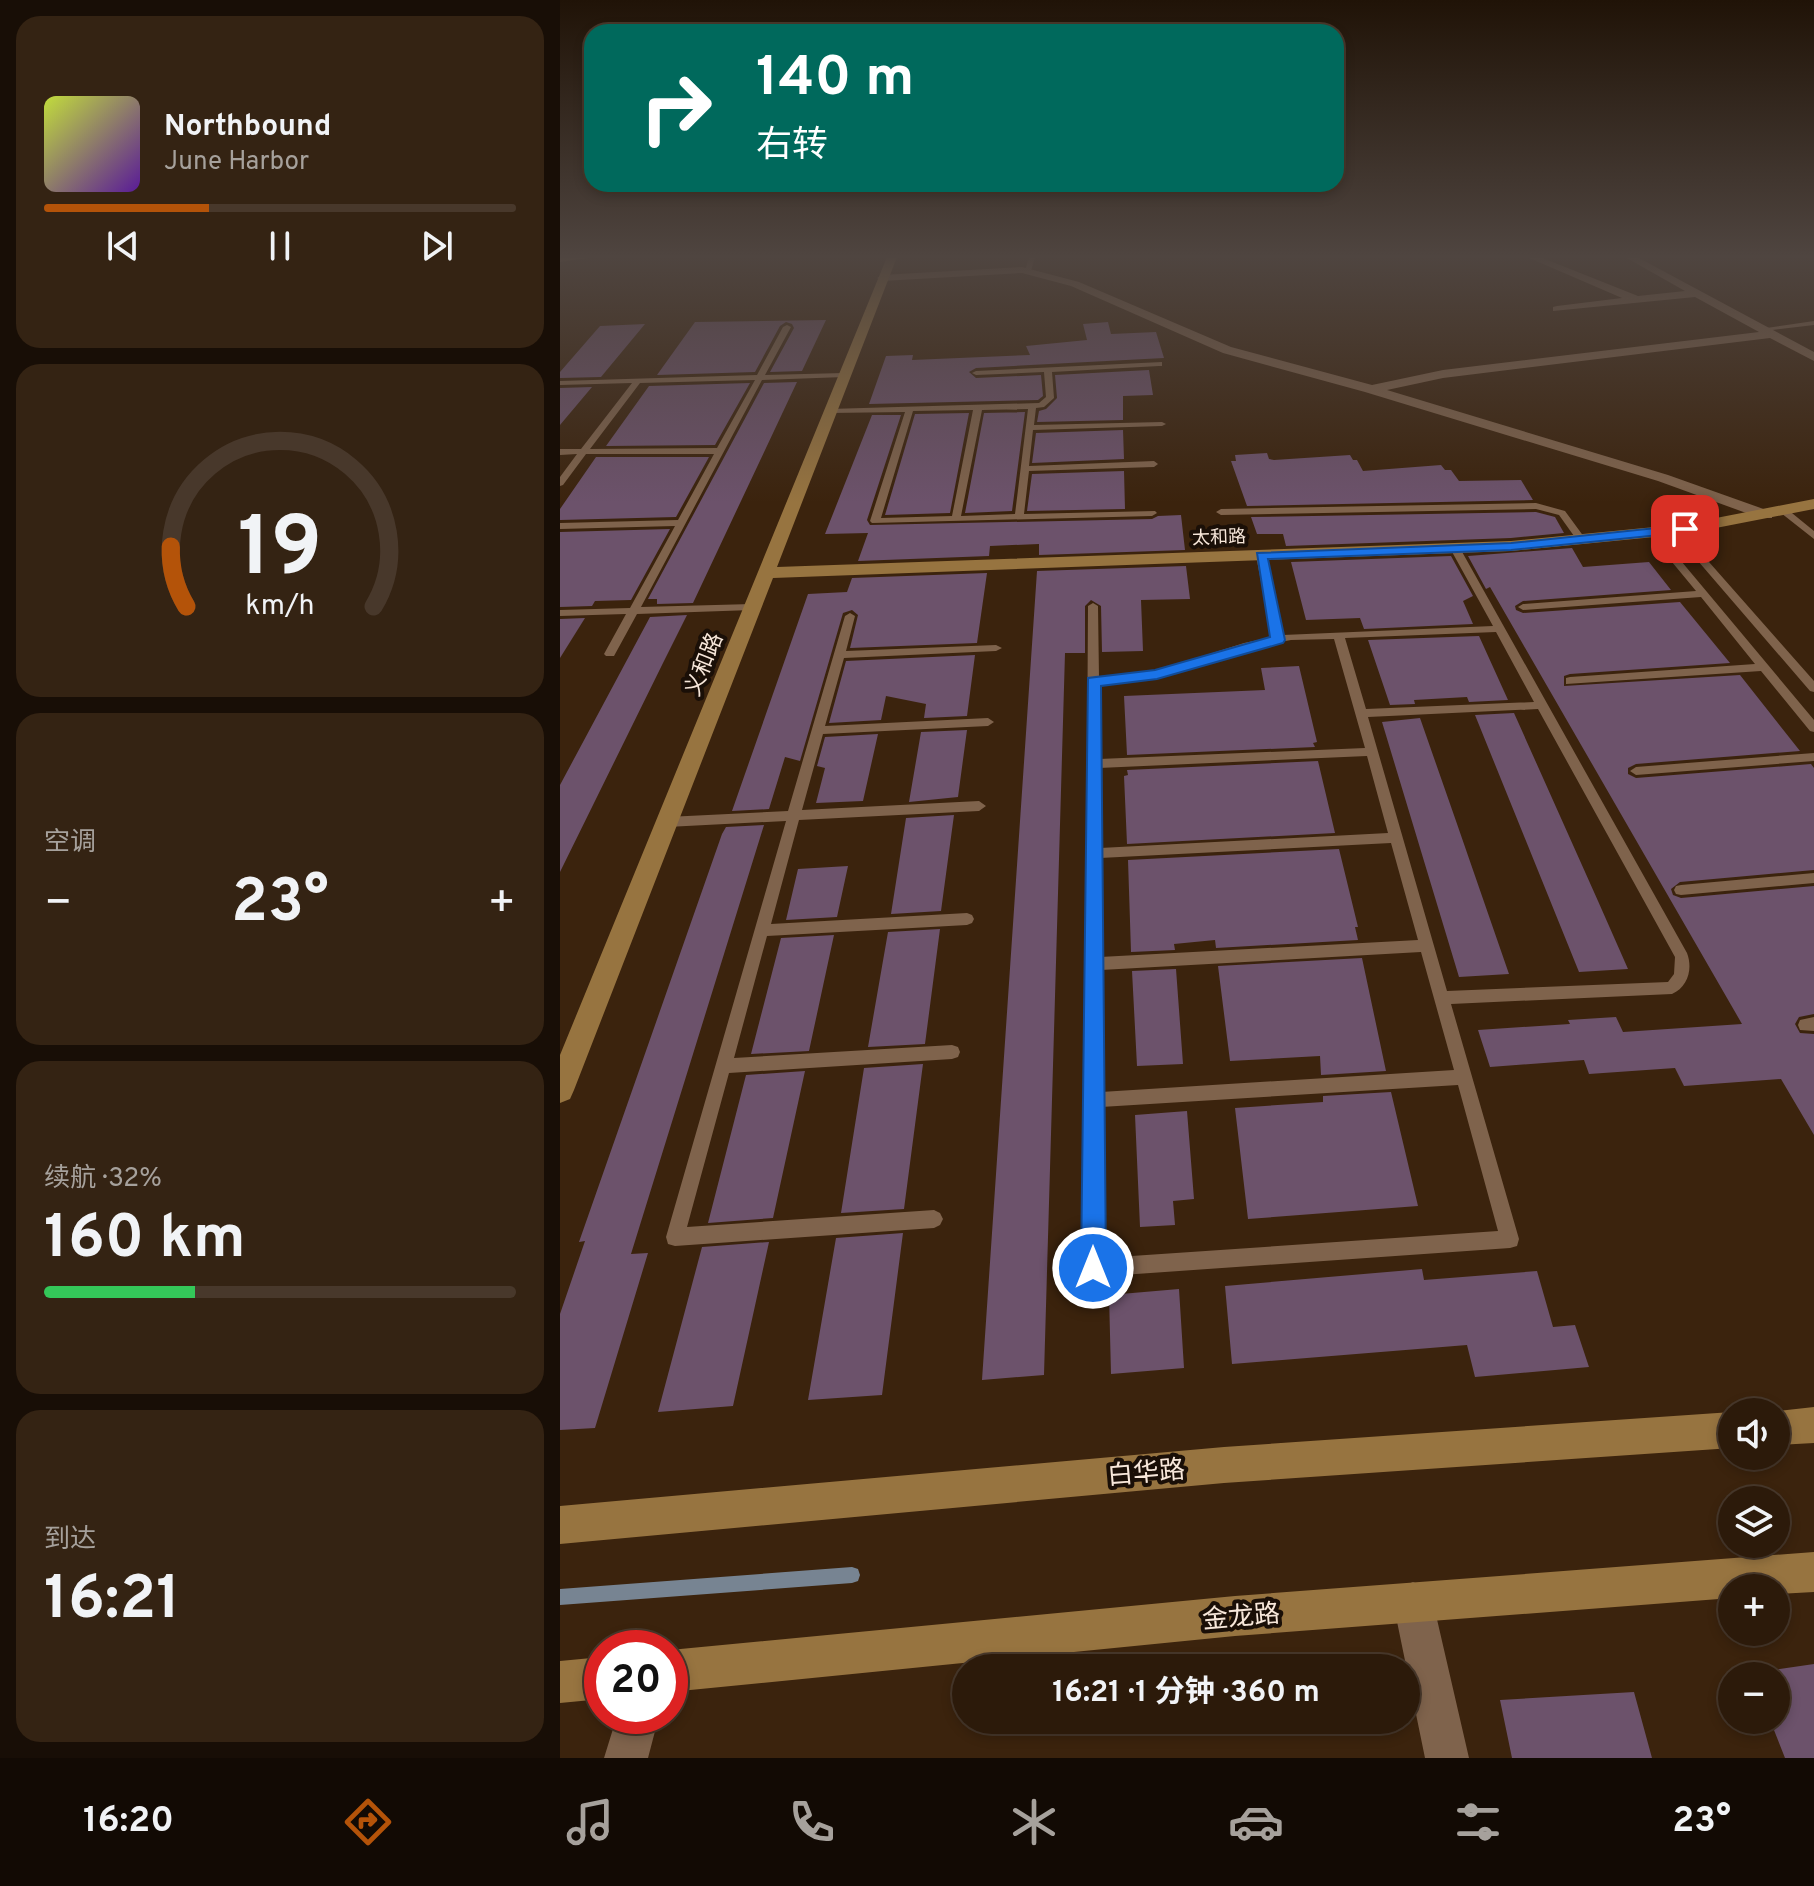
<!DOCTYPE html>
<html lang="zh">
<meta charset="utf-8">
<style>
:root{--surface:#2c1a0a;--page:#342313;--text:#f1f3f6;--muted:#a6a19c;--line:#48382b;--accent:#b45309}
body{margin:0;font-family:Overpass,"Noto Sans SC",sans-serif;background:var(--page);color:var(--text);height:100vh;display:flex;flex-direction:column;font-size:30px;white-space:nowrap}
*{box-sizing:border-box;margin:0}
p{font-size:26px;color:var(--muted)}
.icon{flex:none;width:44px;height:44px;fill:none;stroke:currentColor;stroke-width:2;stroke-linecap:round;stroke-linejoin:round}
.map{position:relative;flex:1;overflow:hidden}
.panel{display:flex;flex-direction:column;gap:16px;padding:16px;background:#180e06;width:560px}
.panel>*{flex:none}
.hud{position:absolute;left:24px;top:24px;width:760px;height:168px;border-radius:24px;box-shadow:0 4px 12px #0003,0 0 0 2px var(--line);background:#00695c;color:#fff;overflow:hidden}
.fabs{position:absolute;left:1158px;top:1398px;display:grid;gap:16px}
.fabs a{display:grid;place-items:center;width:72px;height:72px;border-radius:50%;background:var(--surface);box-shadow:0 4px 12px #0003,0 0 0 2px var(--line);font-size:40px}
.speed{position:absolute;left:24px;top:1630px;display:flex;gap:16px;font-size:40px;font-weight:700;text-align:center}
.speed>*{display:grid;place-content:center;width:104px;height:104px;border-radius:50%;background:var(--surface);box-shadow:0 4px 12px #0003,0 0 0 2px var(--line);line-height:1}
.speed .limit{border:12px solid #d22;background:#fff;color:#111}
.pin{position:absolute;display:grid;place-items:center;width:68px;height:68px;color:#fff;margin:-34px;border-radius:16px;box-shadow:0 4px 12px #0006}
.me{position:absolute;width:88px;margin:-44px;rotate:0deg;stroke-linejoin:round;filter:drop-shadow(0 0 6px #0008)}
.turn{display:flex;align-items:center;gap:28px;height:168px;padding:0 40px;font-size:36px}
.turn .icon{width:104px;height:104px;stroke-width:2.5}
.turn b{display:block;font-size:56px;line-height:68px}
.big{font-size:60px;font-weight:700;line-height:1.1}
.panel .card{flex:1;display:flex;flex-direction:column;justify-content:center;gap:12px;min-width:0;padding:0 28px;border-radius:24px;background:var(--page)}
.panel .dial{align-items:center;gap:0}
.dial svg{height:208px;overflow:visible;fill:none;stroke:var(--line);stroke-width:7;stroke-linecap:round;text-anchor:middle}
.dial text{fill:var(--text);stroke:none}
.song{display:flex;align-items:center;gap:24px}
.cover{width:96px;height:96px;border-radius:12px;background:linear-gradient(135deg,hsl(70 70% 55%),hsl(270 70% 35%))}
.played{height:8px;border-radius:4px;background:linear-gradient(90deg,var(--accent) 35%,var(--line) 35%)}
.keys{display:flex;justify-content:space-around;direction:ltr}
.heat{display:flex;justify-content:space-between;align-items:center;font-size:44px;direction:ltr}
.charge{height:12px;border-radius:6px;background:linear-gradient(90deg,#34c759 32%,var(--line) 0)}
.trip{position:absolute;left:392px;top:1654px;width:468px;height:80px;border-radius:40px;background:var(--surface);box-shadow:0 4px 12px #0003,0 0 0 2px var(--line);font-weight:700;line-height:80px;text-align:center}
.menu{display:flex;height:128px;justify-content:space-around;align-items:center;background:#120a04;color:var(--muted)}
.menu .icon{width:56px;height:56px}
.menu .current{color:var(--accent)}
.menu b{font-size:36px;color:var(--text)}
main{display:flex;flex:1;min-height:0}
.map>svg:first-child{display:block}
.lines{fill:none;stroke-linecap:round;stroke-linejoin:round}
.stream{fill:#778492;fill-rule:evenodd}
.building{fill:#6c526b}
.lane{fill:#7f634c;fill-rule:evenodd}
.street{fill:#7f634c;fill-rule:evenodd}
.secondary{fill:#977440;fill-rule:evenodd}
.route{fill:#1a73e8;stroke:#114b97;stroke-width:2}
.labels{text-anchor:middle;stroke-width:8;stroke-linejoin:round;paint-order:stroke}
.far-street-label{font-size:18px;fill:#f7e7da;stroke:#1a0f07}
.street-label{font-size:22px;fill:#f7e7da;stroke:#1a0f07}
.near-street-label{font-size:26px;fill:#f7e7da;stroke:#1a0f07}
</style>
<main>
<section class="panel">
<div class="card">
<div class="song"><i class="cover"></i><div><b>Northbound</b><p>June Harbor</p></div></div>
<div class="played"></div>
<div class="keys"><svg class="icon" aria-label="previous" viewBox="0 0 24 24"><path d="M18 5L8 12l10 7zM5 5v14"/></svg><svg class="icon" aria-label="pause" viewBox="0 0 24 24"><path d="M8 5v14M16 5v14"/></svg><svg class="icon" aria-label="next" viewBox="0 0 24 24"><path d="M6 5l10 7-10 7zM19 5v14"/></svg></div>
</div>
<div class="card dial"><svg viewBox="0 0 100 80">
<path d="M14 69A42 42 0 1 1 86 69"/>
<path d="M14 69A42 42 0 0 1 8 46" stroke="#b45309"/>
<text x="50" y="56" font-size="32" font-weight="700">19</text>
<text x="50" y="72" font-size="11">km/h</text>
</svg></div>
<div class="card"><p>空调</p>
<div class="heat"><a>−</a><b class="big">23°</b><a>+</a></div>
</div>
<div class="card"><p>续航 · 32%</p><b class="big">160 km</b><div class="charge"></div></div>
<div class="card"><p>到达</p><b class="big">16:21</b></div>
</section>
<div class="map">
<svg width="1254" height="1758" viewBox="0 0 1254 1758">
<rect width="100%" height="100%" fill="#3b230d"/>
<g class="lines">
<!-- stream -->
<path class="stream" d="M292,1567L298,1569L300,1575L298,1581L292,1583L0,1605V1589Z"/>
</g>
<!-- building -->
<path class="building" d="M266,320L242,371L210,372L234,328L232,324L226,322L220,326L195,372L97,375L135,322Z
M548,322L551,334L596,332L604,358L416,368L409,372L416,378L481,375L483,396L478,400L309,404L326,356L353,355L352,360L470,355L466,346L527,340L523,324Z
M85,324L41,377L0,378V372L40,326Z
M589,370L593,395L563,396V420L477,422L479,411L486,409L497,398L495,375Z
M237,382L133,603L97,604V599H88L204,383Z
M190,383L155,445L46,446L89,386Z
M32,387L0,425V388Z
M465,412L452,511L405,513L424,413Z
M409,413L390,513L325,515L355,414Z
M312,415H341L307,520L310,525L592,519L598,516L621,515L625,550L479,555V544L430,546L429,556L298,561L308,533L265,534Z
M563,430L564,459L472,463L476,433Z
M707,453L709,459L714,460L790,455L793,460H797L803,471L881,465L885,470H891L899,481L961,480L973,500L687,506L671,461H676L675,455Z
M36,457H149L116,517L0,520V509Z
M564,471L565,509L467,511L472,474Z
M976,512L995,517L1004,533L951,538L726,546L723,534H697L691,517Z
M110,529L71,600L35,601L32,606L0,607V532Z
M1012,548L1023,567L1089,562L1111,590L963,601L955,606L956,610L963,613L1120,602L1170,663L1010,674L1004,676V686L1180,675L1240,751L1076,764L1068,768V774L1076,778L1251,764L1254,768V870L1120,882L1111,889L1113,895L1121,898L1254,886V1014L1239,1017L1235,1024L1240,1033L1254,1034V1135L1221,1079L1124,1086L1115,1068L1029,1074L1024,1060L930,1067L918,1030L1010,1024L1008,1020L1056,1017L1063,1032L1182,1024L930,587L926,589L908,556Z
M891,556L913,596L903,601L913,624L804,629L800,618L746,620L731,562Z
M626,566L630,599L581,600L583,651L542,652L541,606L531,600L525,606V653H505L484,1375L422,1380L477,571Z
M427,573L417,643L290,648L298,615L292,610L283,613L240,761L225,757L209,809L172,811L248,594L287,592L292,578Z
M127,615L103,663L0,872V785L90,617Z
M25,618L0,658V619Z
M919,636L948,700L909,702L907,697L854,700L855,704L830,705L808,640Z
M415,655L407,716L364,718L366,704L326,696L321,720L269,723L286,661Z
M739,666L757,742L753,743L755,747L567,755L564,696L705,690L701,668Z
M954,713L1038,901L1068,969L1019,972L915,715Z
M860,718L896,821L949,974L899,977L822,722Z
M407,730L398,797L349,802L361,732Z
M318,734L303,801L256,803L265,768L257,766L265,737Z
M758,761L775,833L567,844L564,776L568,775L567,770Z
M394,815L381,911L331,914L346,818Z
M204,825L71,1254L88,1253L35,1428L0,1430V1314L25,1241L19,1242L162,834L166,827Z
M779,849L798,927H795L798,940L656,948L655,940L614,944L615,950L571,952L568,860Z
M288,866L277,917L226,920L238,869Z
M380,929L365,1044L308,1047L328,932Z
M274,935L249,1051L191,1054L221,938Z
M802,958L826,1071L761,1075L760,1056L670,1061L658,966Z
M616,969L623,1064L577,1066L572,971Z
M363,1064L344,1209L281,1213L304,1068Z
M245,1071L213,1218L148,1223L186,1075Z
M831,1092L858,1206L688,1219L675,1108L763,1102V1096Z
M627,1111L634,1199L613,1201L615,1225L580,1227L575,1115Z
M343,1233L322,1395L248,1400L276,1238Z
M209,1242L173,1406L98,1412L142,1247Z
M862,1269L864,1280L977,1271L993,1327L1015,1325L1029,1367L915,1377L907,1345L672,1364L665,1286Z
M619,1289L624,1368L551,1374L549,1295Z
M1254,1664V1758H1225L1210,1720H1216V1676H1194L1193,1673Z
M1074,1692L1092,1758H952L940,1700Z"/>
<g class="lines">
<!-- lane -->
<path class="lane" d="M469,257H475L471,271L468,273L465,271Z
M1254,321V325L1204,331L1200,329Z
M227,325L231,327L205,375L284,373L288,375L284,377L202,380L81,607L192,604L197,607L192,610L77,614L54,656H46L44,654L66,614L0,616V610L70,608L115,526L0,529V523L118,520L154,454H26L3,485L0,486V477L17,454L0,455V449H21L72,383L0,385V381L197,375L223,327ZM195,380L157,448L30,449L80,383Z
M602,362V366H599L492,372L494,398L484,407L476,408L474,425L602,422L606,424L602,426L473,430L469,466L594,461L598,464L594,467L469,471L464,514L595,511L597,513L592,516L312,523L310,521L345,412L269,413L265,411L269,409L479,403L486,397L484,372L416,375L412,373L416,371ZM468,409L455,514L401,516L422,410ZM413,410L392,516L321,518L353,411Z
M976,503L1005,511L1027,541L1025,543H1019L999,515L976,509L661,515L656,512L661,509Z
M1221,509H1227L1254,531V539L1221,513Z
M1116,527L1119,528L1254,681V692L1250,691L1113,532V528Z
M1093,530L1096,531L1254,720V732L1250,731L1201,671L1006,684V678L1010,677L1195,664L1141,597L963,610L958,607L963,604L1136,591L1088,533Z
M896,547L901,550L1127,953C1133,969 1128,987 1112,994L891,1004L959,1239L957,1246L950,1248L533,1277L526,1275L524,1268L528,606L533,603L538,606L539,678L596,671L684,643L712,637L696,556L701,553L706,556L723,635L933,626L891,550ZM936,632L974,702L806,709L785,638ZM774,639L805,748L539,759V685L597,678L690,648L731,640ZM978,709L1115,957L1114,974L1108,982L887,991L808,717ZM807,756L828,833L540,848L539,768ZM831,843L858,940L540,957V858ZM861,952L894,1070L541,1092V970ZM898,1085L938,1231L542,1258L541,1107Z
M290,613L295,616L286,651L436,645L442,648L436,651L284,658L265,726L428,718L434,722L428,726L263,734L242,810L419,801L426,806L419,811L239,820L211,924L407,913L412,915L414,919L412,923L407,925L207,936L174,1058L392,1045L398,1047L400,1052L398,1057L392,1059L169,1073L127,1227L374,1210L380,1213L383,1219L380,1225L374,1228L115,1246L108,1244L106,1237L226,821L107,827L100,822L107,817L228,811L285,616Z
M1254,753V761L1076,775L1070,771L1076,767Z
M1254,873V883L1121,895L1116,894L1114,890L1116,886L1121,885Z
M1254,1017V1031L1240,1030L1238,1025L1240,1020Z"/>
<!-- street -->
<path class="street" d="M967,257H980L1078,296L1125,291L1065,257H1077L1254,352V361L1210,338L883,378L827,390L1108,475L1212,512V518H1200L1098,481L805,392L663,353L511,286L462,273L322,281L317,278L322,275L462,267L519,282L671,347L812,385L883,370L1199,332L1135,297L993,311V307L997,306L1062,298Z
M853,1582L867,1588L873,1602L909,1758H865L833,1602L839,1588Z
M57,1716H99L88,1758H44Z"/>
<!-- secondary -->
<path class="secondary" d="M0,257H34L0,262Z
M327,257H337L217,567L951,541L1125,524L1254,499V509L1125,534L951,551L213,578L14,1090L10,1099L0,1103V1055Z
M1254,1407V1443L1216,1445V1412H1209Z
M1172,1412V1448L664,1483L0,1544V1506L664,1447Z
M1254,1552V1592L1216,1594V1588H1172V1598L675,1636L110,1692V1650L675,1596Z
M42,1657V1699L0,1703V1661Z"/>
</g>
<!-- sky -->
<linearGradient id="sky" x2="0" y2="1"><stop stop-color="#201307"/><stop offset="0.51" stop-color="#4f4540"/><stop offset="1" stop-color="#4f4540" stop-opacity="0"/></linearGradient>
<rect width="1254" height="503" fill="url(#sky)"/>
<!-- route -->
<path class="route" d="M1125,525L1129,526V532L951,550L708,559L725,640L723,643L597,679L541,686L546,1268L542,1277L533,1280L525,1277L521,1268L528,678L595,670L710,637L697,553L951,543Z"/>
<g class="labels">
<!-- far-street labels -->
<g class="far-street-label">
<text transform="translate(659 537) rotate(-2)" y="6">太和路</text>
</g>
<!-- street labels -->
<g class="street-label">
<text transform="translate(143 664) rotate(-68)" y="8">义和路</text>
</g>
<!-- near-street labels -->
<g class="near-street-label">
<text transform="translate(586 1472) rotate(-5)" y="9">白华路</text>
<text transform="translate(681 1616) rotate(-5)" y="9">金龙路</text>
</g>
</g>
</svg>
<div class="fabs">
<a><svg class="icon" aria-label="sound" viewBox="0 0 24 24"><path d="M4 9h4l5-4v14l-5-4H4zM17 9q2 3 0 6"/></svg></a>
<a><svg class="icon" aria-label="layers" viewBox="0 0 24 24"><path d="M12 4l9 5-9 5-9-5zM3 14l9 5 9-5"/></svg></a>
<a>+</a>
<a>−</a>
</div>
<div class="speed"><div class="limit">20</div></div>
<div class="pin" style="left:1125px;top:529px;background:#d93025"><svg class="icon" aria-label="arrive" viewBox="0 0 24 24"><path d="M6 21V4h12l-3 4 3 4H6"/></svg></div>
<svg class="me" style="left:533px;top:1268px" viewBox="-20 -20 40 40"><circle r="17" fill="#1a73e8" stroke="#fff" stroke-width="3"/><path d="M0-11L8 9 0 5-8 9z" fill="#fff"/></svg>
<div class="trip">16:21 · 1 分钟 · 360 m</div>
<div class="hud">
<div class="turn"><svg class="icon" aria-label="right" viewBox="0 0 24 24"><path d="M7 20v-9h11M14 6l5 5-5 5"/></svg><div><b>140 m</b>右转</div></div>
</div>
</div>
</main>
<nav class="menu">
<b>16:20</b>
<svg class="icon current" aria-label="directions" viewBox="0 0 24 24"><path d="M12 3l9 9-9 9-9-9zM9 14v-3h6M13 9l2 2-2 2"/></svg>
<svg class="icon" aria-label="music" viewBox="0 0 24 24"><path d="M9 18V5l10-2v13"/><circle cx="6" cy="18" r="3"/><circle cx="16" cy="16" r="3"/></svg>
<svg class="icon" aria-label="phone" viewBox="0 0 24 24"><path d="M5 4h4l2 5-3 2q2 4 5 5l2-3 5 2v4C11 20 4 13 5 4z"/></svg>
<svg class="icon" aria-label="climate" viewBox="0 0 24 24"><path d="M12 3v18M4 7l16 10M4 17L20 7"/></svg>
<svg class="icon" aria-label="car" viewBox="0 0 24 24"><path d="M5 17H2v-5l4-1 3-4h7l3 4 3 1v5h-3M9 17h6M6 11h13"/><circle cx="7" cy="17" r="2"/><circle cx="17" cy="17" r="2"/></svg>
<svg class="icon" aria-label="filters" viewBox="0 0 24 24"><path d="M4 7h16M4 17h16"/><circle cx="9" cy="7" r="2"/><circle cx="15" cy="17" r="2"/></svg>
<b>23°</b>
</nav>
